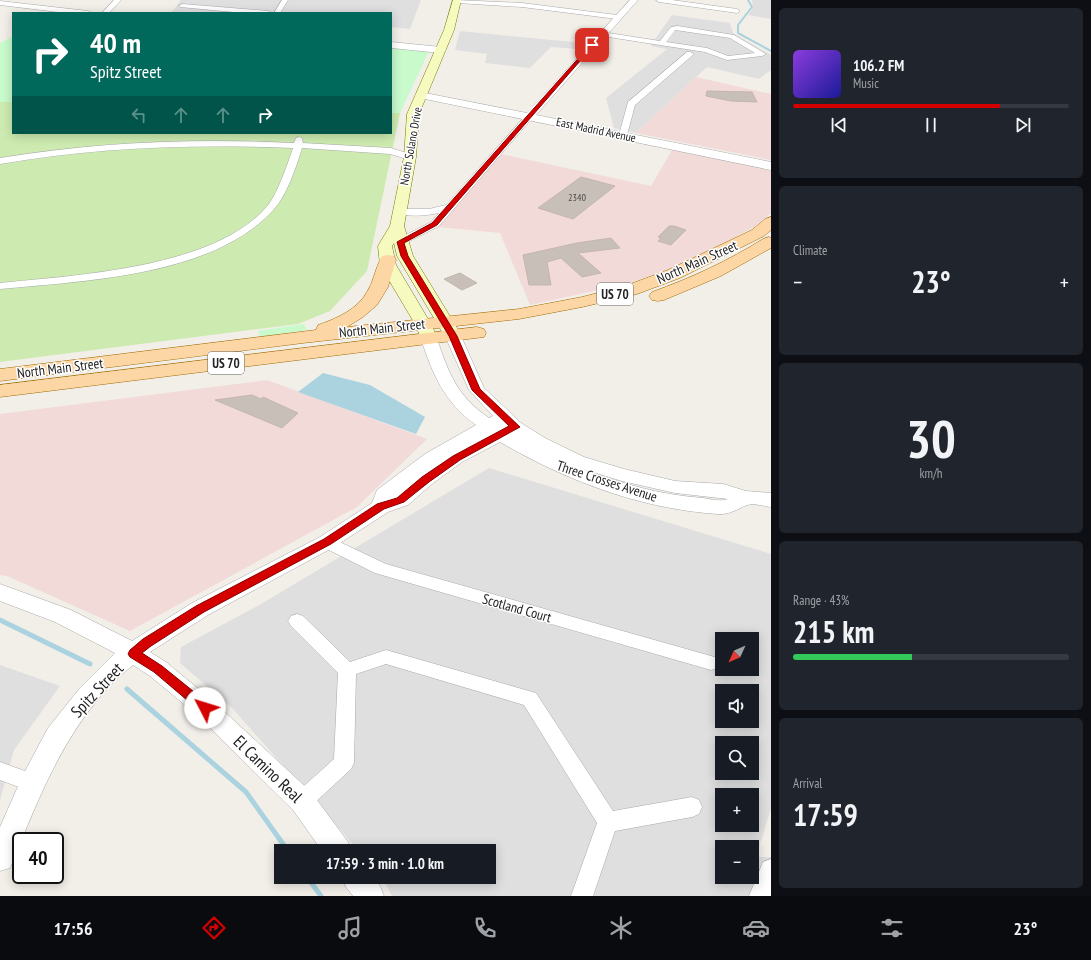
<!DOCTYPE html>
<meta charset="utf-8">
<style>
:root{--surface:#171b24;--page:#20242c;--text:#f1f3f6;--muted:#9ea1a6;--line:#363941;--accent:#d40000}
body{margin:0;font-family:"PT Sans Narrow",sans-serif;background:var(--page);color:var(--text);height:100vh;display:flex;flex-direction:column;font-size:15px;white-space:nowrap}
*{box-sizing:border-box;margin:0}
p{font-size:13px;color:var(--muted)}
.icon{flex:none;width:22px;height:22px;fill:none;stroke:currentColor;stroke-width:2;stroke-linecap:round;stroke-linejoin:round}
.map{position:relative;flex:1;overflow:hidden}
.side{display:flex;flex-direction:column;gap:8px;padding:8px;background:#0d0f14;width:320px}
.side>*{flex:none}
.guide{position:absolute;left:12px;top:12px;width:380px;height:122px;border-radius:0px;box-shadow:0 2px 10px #0003;background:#00695c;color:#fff;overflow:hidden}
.needle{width:26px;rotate:225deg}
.controls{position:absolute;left:715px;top:632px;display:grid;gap:8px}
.controls a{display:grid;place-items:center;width:44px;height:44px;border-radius:0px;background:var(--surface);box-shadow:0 2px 10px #0003;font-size:20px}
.speed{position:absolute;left:12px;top:832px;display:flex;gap:8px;font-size:20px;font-weight:700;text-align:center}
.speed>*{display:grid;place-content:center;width:52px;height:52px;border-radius:50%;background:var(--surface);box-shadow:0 2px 10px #0003;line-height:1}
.speed .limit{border:2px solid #111;border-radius:6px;background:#fff;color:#111}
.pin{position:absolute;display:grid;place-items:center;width:34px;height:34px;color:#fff;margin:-17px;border-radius:8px;box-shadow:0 2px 6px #0006}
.me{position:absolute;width:44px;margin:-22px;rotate:310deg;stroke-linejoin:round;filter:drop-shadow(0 0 3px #0008)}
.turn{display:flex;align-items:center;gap:14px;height:84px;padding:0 12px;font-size:18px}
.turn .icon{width:52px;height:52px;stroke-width:2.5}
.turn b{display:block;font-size:28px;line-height:34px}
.lanes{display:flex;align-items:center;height:38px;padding:0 12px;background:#0003;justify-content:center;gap:20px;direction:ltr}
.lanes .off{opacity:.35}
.big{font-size:30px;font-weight:700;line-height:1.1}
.side .widget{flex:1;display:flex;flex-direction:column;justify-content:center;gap:6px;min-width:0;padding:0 14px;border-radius:6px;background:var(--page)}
.side .dial{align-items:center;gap:0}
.dial b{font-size:52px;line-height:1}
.song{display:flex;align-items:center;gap:12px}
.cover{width:48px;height:48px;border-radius:6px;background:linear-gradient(135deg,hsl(270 70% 55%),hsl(240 70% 35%))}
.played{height:4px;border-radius:2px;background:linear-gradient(90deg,var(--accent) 75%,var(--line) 75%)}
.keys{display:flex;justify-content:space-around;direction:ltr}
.heat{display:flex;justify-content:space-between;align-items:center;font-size:22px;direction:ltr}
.charge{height:6px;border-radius:3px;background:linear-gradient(90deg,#34c759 43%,var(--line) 0)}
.trip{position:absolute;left:274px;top:844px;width:222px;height:40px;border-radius:0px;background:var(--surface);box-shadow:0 2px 10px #0003;font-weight:700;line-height:40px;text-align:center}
.menu{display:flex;height:64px;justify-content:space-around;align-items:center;background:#090b0e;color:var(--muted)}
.menu .icon{width:28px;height:28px}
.menu .selected{color:var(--accent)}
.menu b{font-size:18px;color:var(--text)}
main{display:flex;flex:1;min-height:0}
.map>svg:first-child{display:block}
.residential{fill:#e0dfdf;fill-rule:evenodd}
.commercial{fill:#f2dad9}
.grass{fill:#cdebb0}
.park{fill:#c8facc}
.water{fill:#aad3df}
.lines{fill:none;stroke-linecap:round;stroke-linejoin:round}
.stream-far1{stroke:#aad3df;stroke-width:2}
.stream{stroke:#aad3df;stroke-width:5}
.building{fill:#c7bfb8;stroke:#c4b6ab}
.minor-casing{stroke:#a9a9a9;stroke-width:1}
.tertiary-casing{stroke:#a9a9a9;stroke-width:1}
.secondary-casing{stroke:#707d05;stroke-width:1}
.primary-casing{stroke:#a06b00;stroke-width:1}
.minor{fill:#fff;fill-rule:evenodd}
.tertiary{fill:#fff;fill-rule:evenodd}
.secondary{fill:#f7fabf;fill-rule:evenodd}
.primary{fill:#fcd6a4;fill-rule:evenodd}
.route{fill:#d40000;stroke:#8a0000}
.labels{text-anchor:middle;stroke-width:3;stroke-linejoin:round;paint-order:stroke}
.far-number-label{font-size:10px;fill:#4b4948}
.far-street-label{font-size:12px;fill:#222;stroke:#fff}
.shield{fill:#fff;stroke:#646464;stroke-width:1}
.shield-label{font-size:13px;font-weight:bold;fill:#222}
.street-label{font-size:14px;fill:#222;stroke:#fff}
.near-street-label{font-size:17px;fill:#222;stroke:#fff}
</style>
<main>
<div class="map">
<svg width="771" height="896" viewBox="0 0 771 896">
<rect width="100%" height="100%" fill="#f2efe9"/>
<!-- residential -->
<path class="residential" d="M181,0H421L410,29L391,27V13H171Z
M752,0H771V19L748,15L753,8Z
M672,15L730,23L733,33L771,55V71L768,72L759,79L707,67L636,133L614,128L606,98L667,49L650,46Z
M460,31L583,43L577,49L551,47L530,68L485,63L487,54L455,50Z
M489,468L771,554V809L756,857H771V896H392L382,877H489V851H359L232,708L180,663L181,647L261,604ZM722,639H752V669H722ZM722,691H752V721H722ZM722,743H752V773H722ZM722,795H752V825H722ZM722,847H752V877H722Z
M0,665L60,686L14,750L0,800Z"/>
<!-- commercial -->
<path class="commercial" d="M696,77L771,94V160L636,133Z
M672,150L771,170V213L753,228L676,267L626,284L530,305L500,233L438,227L501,154L651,186Z
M267,380L427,439L357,507L130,631L7,576L0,575V414Z"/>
<!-- grass -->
<path class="grass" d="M0,102H13V133H391V113H400L367,271L330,311L298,324L0,362Z"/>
<!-- park -->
<path class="park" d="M13,36V102H0V43Z
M391,47L429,51L400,113H391Z
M304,324L307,330L260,337L258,331Z"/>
<!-- water -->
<path class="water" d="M323,373L370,385L425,417L416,434L298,392Z"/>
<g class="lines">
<!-- stream-far1 -->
<path class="stream-far1" d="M748,0L752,7L738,25V33L771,51"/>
<!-- stream -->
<path class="stream" d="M0,620L90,664
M127,689L246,792L288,851
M307,877L321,896"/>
</g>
<!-- building -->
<path class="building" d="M707,91L752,92L757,102L731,101L706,96Z
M581,177L615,186L573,219L538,208Z
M669,226H674L686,230L671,245L658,241L661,238L658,237Z
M611,238L620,248L578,253L601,273L582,277L561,258L547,262L551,285H529L523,255L577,243Z
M460,273L477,283L462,290L444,279Z
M252,395L261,399L263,397L298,413L282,428L215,400Z"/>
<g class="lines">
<defs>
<path id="minor" d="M114,0H121L109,13H102Z
M282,0H288L280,13H274Z
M455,0L522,3L617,15L620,17L617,19L522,7L457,3L455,2Z
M656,0H672L737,9L740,11L737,13L659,2Z
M182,4L268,11L271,13H244L180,7L179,6Z
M678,26L734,35L766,54L762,56L727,60L705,52L602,36L599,34L602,32L660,41L671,27ZM675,30L730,38L755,53L728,56L707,48L666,42Z
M687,52H690L694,54L635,105L627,135L623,138L620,137L619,135L628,102Z
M527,114H530L534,116L439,226L404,244H396L395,242L396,240L431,222L439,213C425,216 409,217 396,213L394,211L396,209H429L446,205Z
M299,137L302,138L303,143L391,148L413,155L414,157L410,160L390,154L302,148C297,165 286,197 274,209C215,276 84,281 0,289V283C77,275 218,268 269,204C278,192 288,163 293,148C194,144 97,147 0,164V158C98,142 195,138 294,143L296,138Z
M327,536L386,564L711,656L717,658L720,663L717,668L711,670L375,573L321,546L319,542L321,538Z
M297,614L303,616L350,662L386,650L536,693L613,811L692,797L699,800L702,807L699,814L692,817L615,831L593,896H571L597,823L524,705L386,664L356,674L354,763L351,769L309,808L302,811L295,808L292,801L295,794L334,759L338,673L291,626L288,621L291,616Z
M0,762L39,776L42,783L39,790L32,792L0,780Z
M771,859V896H749L763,862Z"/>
<path id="tertiary" d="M630,0H638L536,115L771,162V170L420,98L415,95L420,92L527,113Z
M0,1L88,11L92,13H66L0,5Z
M391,42L441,47L446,50L441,53L391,48Z
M453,331L458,333L461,336L484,388L521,423L545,438L584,457L624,469L675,481L723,484L746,491L771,493V507C764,506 753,503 747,505C737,509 729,515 718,514C641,509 567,481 500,442L462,462L432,484L408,505L388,512L334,547L208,615L150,652L166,662L213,701L311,792L348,842L352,851H322L293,810L197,715L150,676L133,665C69,716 40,795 10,868L0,871V827L23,775L48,728L80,688L115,653L55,622L0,601V584L71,610L132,641L192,603L320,537L372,503L377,490L425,454L476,425C444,402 433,375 421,339L423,336L429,334L435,336L437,339C449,374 457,396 489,418L493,416L469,390L445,336L448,333ZM583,469L622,481L675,493L728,499C720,502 711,499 703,498C661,495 622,484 583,469Z
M342,877H373L380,886L384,896H353L346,887Z"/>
<path id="secondary" d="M453,0H461L454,30L419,114L416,157L404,226L413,256L462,336L459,340L453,341L447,340L397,256L394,243L392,246L396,265L431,324L438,339L435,343L429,344L423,343L415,324L380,265L378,246L390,226L404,157L407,114L444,30Z"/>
<path id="primary" d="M771,217V230L764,236L680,278L637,294L582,307L519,319L303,343L0,381V369L316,330L318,325C336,319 358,309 367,292C373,283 375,270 380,260L382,256L388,255L394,256L396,260L388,287L377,305L363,317L347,327L519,309L582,297L625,286L668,270L752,230L765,219Z
M769,237L771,238V248L721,276L664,300L658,301L652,300L649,296L652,292C691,278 728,261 763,239Z
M477,327L484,329L486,333L484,337L0,397V385Z"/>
</defs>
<!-- minor casing -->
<use href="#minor" class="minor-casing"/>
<!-- tertiary casing -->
<use href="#tertiary" class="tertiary-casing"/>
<!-- secondary casing -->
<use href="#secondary" class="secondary-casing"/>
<!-- primary casing -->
<use href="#primary" class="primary-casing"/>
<!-- minor -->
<use href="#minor" class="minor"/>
<!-- tertiary -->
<use href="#tertiary" class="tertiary"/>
<!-- secondary -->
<use href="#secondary" class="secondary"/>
<!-- primary -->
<use href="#primary" class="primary"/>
</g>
<!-- route -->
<path class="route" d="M591,44L594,45L437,225L404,243L408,256L457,336L480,389L520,427L460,460L429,482L404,502L384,509L331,544L204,612L151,646L142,653L162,666L209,704L211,708L209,712L205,713L201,712L154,672L130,657L128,654L130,650L143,639L196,606L324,539L377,504L397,498L422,477L453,456L509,426L472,390L449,336L401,256L397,242L432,223Z"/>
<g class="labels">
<!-- far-number labels -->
<g class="far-number-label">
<text x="577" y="201">2340</text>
</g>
<!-- far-street labels -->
<g class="far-street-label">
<text transform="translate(596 130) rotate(12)" y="4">East Madrid Avenue</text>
<text transform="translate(411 146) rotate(-80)" y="4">North Solano Drive</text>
</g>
<!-- shield labels -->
<g class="shield">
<rect x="597" y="283" width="36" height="22" rx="3"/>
<rect x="208" y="352" width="36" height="22" rx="3"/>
</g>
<g class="shield-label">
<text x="615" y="299">US 70</text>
<text x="226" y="368">US 70</text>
</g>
<!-- street labels -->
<g class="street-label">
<text transform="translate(697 262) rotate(-24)" y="5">North Main Street</text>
<text transform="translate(382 328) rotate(-6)" y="5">North Main Street</text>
<text transform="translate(60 368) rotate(-7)" y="5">North Main Street</text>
<text transform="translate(607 481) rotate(18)" y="5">Three Crosses Avenue</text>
<text transform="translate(517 608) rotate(16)" y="5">Scotland Court</text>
</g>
<!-- near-street labels -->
<g class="near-street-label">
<text transform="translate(97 690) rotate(-47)" y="6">Spitz Street</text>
<text transform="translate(268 769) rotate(44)" y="6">El Camino Real</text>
</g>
</g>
</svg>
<div class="controls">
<a><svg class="needle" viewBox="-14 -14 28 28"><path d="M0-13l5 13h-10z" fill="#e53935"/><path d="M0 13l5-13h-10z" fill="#9ea1a6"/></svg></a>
<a><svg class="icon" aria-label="sound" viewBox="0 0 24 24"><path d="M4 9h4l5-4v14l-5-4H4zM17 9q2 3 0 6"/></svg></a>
<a><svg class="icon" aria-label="search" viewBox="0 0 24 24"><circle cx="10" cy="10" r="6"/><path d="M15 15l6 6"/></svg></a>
<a>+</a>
<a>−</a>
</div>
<div class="speed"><div class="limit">40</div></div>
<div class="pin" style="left:592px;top:45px;background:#d93025"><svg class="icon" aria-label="arrive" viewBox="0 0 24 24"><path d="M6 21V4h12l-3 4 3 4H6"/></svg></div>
<svg class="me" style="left:205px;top:708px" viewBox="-20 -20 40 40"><circle r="19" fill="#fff"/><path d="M0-13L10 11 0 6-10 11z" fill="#d40000"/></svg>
<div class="trip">17:59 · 3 min · 1.0 km</div>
<div class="guide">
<div class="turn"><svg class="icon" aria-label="right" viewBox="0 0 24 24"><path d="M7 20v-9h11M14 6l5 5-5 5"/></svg><div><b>40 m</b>Spitz Street</div></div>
<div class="lanes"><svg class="icon off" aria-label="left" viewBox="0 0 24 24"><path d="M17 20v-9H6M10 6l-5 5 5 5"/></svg><svg class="icon off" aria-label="ahead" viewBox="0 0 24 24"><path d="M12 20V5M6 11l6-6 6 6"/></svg><svg class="icon off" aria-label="ahead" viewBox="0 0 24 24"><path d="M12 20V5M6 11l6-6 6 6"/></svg><svg class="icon" aria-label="right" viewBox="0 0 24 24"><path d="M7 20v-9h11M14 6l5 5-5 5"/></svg></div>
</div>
</div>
<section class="side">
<div class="widget">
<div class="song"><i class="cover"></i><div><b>106.2 FM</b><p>Music</p></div></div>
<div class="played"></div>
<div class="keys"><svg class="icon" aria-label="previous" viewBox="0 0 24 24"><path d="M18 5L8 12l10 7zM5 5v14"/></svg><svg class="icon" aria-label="pause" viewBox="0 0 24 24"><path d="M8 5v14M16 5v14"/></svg><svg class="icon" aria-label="next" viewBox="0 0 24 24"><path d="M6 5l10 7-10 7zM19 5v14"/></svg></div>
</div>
<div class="widget"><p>Climate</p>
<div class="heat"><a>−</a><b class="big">23°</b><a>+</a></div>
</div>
<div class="widget dial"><b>30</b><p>km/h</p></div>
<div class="widget"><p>Range · 43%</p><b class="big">215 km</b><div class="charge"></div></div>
<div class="widget"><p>Arrival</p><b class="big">17:59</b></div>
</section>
</main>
<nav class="menu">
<b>17:56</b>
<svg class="icon selected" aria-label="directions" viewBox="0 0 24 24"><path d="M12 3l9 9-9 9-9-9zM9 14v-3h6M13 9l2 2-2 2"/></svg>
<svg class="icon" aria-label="music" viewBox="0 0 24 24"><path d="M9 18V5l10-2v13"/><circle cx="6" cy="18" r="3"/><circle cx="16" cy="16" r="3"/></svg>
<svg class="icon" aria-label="phone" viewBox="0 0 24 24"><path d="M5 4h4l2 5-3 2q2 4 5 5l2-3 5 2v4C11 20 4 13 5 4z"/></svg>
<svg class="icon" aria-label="climate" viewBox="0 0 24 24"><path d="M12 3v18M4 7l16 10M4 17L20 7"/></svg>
<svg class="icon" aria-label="car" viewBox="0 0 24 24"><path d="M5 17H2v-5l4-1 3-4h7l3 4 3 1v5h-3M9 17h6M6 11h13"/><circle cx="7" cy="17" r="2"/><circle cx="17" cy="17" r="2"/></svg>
<svg class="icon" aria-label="filters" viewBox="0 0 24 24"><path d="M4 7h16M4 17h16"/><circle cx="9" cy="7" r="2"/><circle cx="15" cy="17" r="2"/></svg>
<b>23°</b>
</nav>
